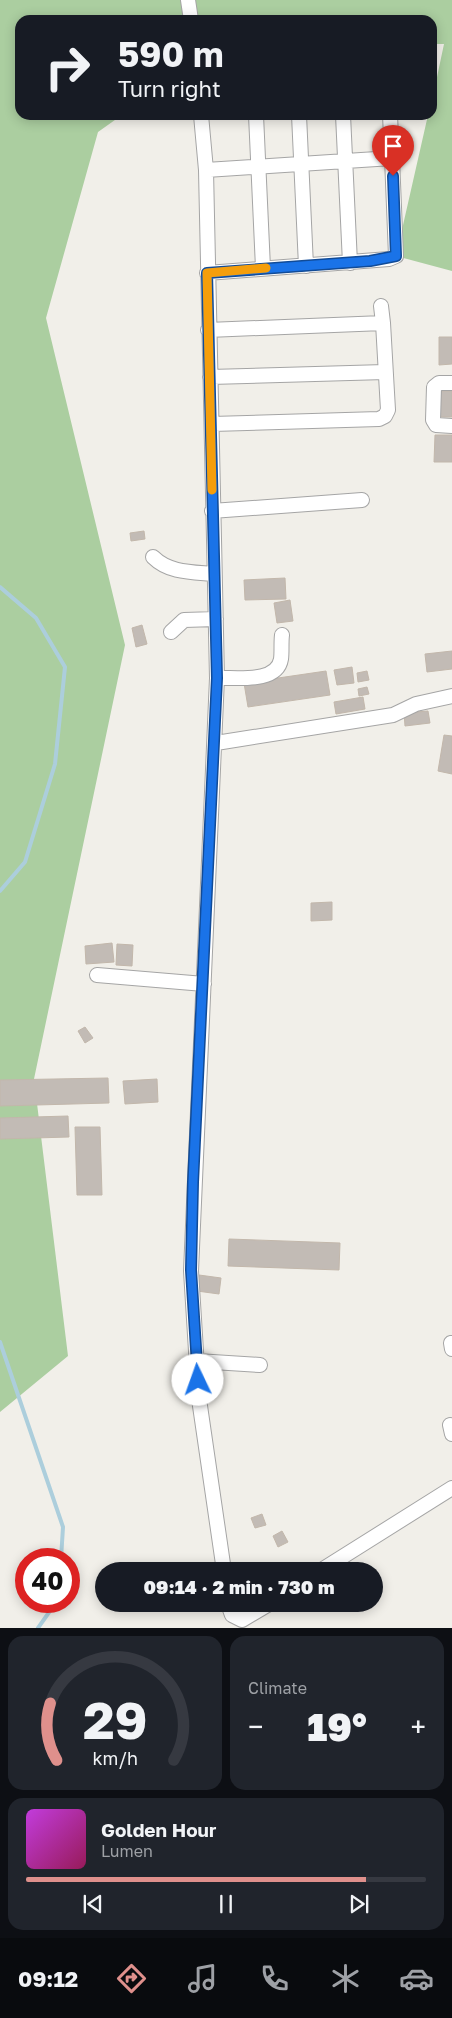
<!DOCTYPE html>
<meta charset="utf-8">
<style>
:root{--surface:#171b24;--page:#20242c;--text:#f1f3f6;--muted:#9ea1a6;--line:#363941;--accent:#df908c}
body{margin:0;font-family:"Golos Text",sans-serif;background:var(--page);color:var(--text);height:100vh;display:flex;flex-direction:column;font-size:19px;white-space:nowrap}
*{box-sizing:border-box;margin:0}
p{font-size:16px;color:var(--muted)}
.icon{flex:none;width:28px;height:28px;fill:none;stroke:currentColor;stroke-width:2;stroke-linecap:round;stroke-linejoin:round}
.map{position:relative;height:1628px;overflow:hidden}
.drawer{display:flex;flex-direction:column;gap:8px;padding:8px;background:#0d0f14;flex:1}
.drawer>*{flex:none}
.banner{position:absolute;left:15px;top:15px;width:422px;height:105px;border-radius:15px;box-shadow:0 2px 12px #0003;background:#171b24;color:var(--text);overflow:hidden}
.speed{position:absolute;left:15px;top:1548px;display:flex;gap:10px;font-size:25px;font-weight:700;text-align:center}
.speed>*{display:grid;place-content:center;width:65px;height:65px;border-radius:50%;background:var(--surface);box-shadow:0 2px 12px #0003;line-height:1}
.speed .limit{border:8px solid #d22;background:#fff;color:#111}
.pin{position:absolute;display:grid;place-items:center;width:42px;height:42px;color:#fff;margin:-51px -21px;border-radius:50% 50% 50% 0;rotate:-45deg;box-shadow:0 0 5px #0007}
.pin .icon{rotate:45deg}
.me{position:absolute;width:55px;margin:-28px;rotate:357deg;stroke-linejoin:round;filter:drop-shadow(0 0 4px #0008)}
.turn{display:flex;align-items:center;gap:18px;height:105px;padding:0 20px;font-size:22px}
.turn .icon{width:65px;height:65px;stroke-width:2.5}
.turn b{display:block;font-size:35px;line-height:42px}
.big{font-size:38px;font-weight:800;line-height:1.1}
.drawer .widget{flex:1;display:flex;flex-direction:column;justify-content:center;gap:8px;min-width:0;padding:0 18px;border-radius:15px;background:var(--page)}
.drawer .dial{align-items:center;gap:0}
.dial svg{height:130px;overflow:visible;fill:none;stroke:var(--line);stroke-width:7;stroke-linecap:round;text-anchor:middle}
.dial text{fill:var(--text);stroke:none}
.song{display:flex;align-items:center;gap:15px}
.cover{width:60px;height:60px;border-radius:8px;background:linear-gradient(135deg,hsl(290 70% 55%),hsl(330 70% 35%))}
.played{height:5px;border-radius:2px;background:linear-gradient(90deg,var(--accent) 85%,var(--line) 85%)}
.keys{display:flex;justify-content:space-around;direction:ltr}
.heat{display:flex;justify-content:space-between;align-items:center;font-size:28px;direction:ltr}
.drawer .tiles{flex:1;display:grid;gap:8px;grid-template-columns:1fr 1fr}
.widget:last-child{grid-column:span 2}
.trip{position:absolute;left:95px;top:1562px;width:288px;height:50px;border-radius:25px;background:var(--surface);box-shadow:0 2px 12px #0003;font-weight:800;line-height:50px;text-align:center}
.dock{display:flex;height:80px;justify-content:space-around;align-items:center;background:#090b0e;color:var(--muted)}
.dock .icon{width:35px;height:35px}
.dock .selected{color:var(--accent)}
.dock b{font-size:22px;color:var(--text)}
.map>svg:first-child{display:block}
.forest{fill:#abcea0}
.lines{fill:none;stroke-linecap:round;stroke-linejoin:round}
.stream{stroke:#accedc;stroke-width:4}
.building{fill:#c2bbb5;stroke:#c2b7ab}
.minor-casing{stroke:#a5a5a5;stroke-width:16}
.minor{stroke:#fff;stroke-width:14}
.route-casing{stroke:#114b97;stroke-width:12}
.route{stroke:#1a73e8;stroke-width:9}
.slow{stroke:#f59e0b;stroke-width:9}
</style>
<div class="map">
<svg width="452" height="1628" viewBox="0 0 452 1628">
<rect width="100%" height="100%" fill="#f1efe9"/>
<!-- forest -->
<path class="forest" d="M0,0H452V271L396,256L428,115H432L433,96L444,44H433L432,20H20V115H122L98,132L46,318L125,645L34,1079L68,1356L0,1412Z"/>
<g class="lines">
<!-- stream -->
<path class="stream" d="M0,587L36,618L65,667L55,764L25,862L0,891
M0,1342L63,1527L61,1559
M38,1628L57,1601"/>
</g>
<!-- building -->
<path class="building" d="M439,337H452V364L439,365Z
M438,391H452V417H437Z
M435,435H452V462H434Z
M144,531L145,539L131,541L130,533Z
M285,578L286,599L245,600L244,580Z
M290,600L293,621L277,623L274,603Z
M142,625L147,644L136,647L132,628Z
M452,651V669L427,672L425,654Z
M352,667L354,683L337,685L334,670Z
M326,671L330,695L248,707L244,683Z
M367,671L369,680L358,682L357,673Z
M367,687L369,694L359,696L358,689Z
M363,697L365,709L336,714L334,702Z
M428,711L430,723L405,726L404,713Z
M444,735L452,736V774L438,771Z
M332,902V920L311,921V903Z
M112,943L114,962L86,964L85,946Z
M117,944L133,945L132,966L116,965Z
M85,1027L93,1038L85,1043L78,1031Z
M108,1078L109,1103L0,1106V1080Z
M157,1079L158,1102L125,1104L123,1081Z
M68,1116L69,1137L0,1139V1118Z
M75,1127H100L102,1195H77Z
M229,1239L340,1243L339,1270L228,1266Z
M199,1275L221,1278L219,1294L197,1291Z
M262,1514L266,1525L255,1528L251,1518Z
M282,1531L288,1542L278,1547L273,1536Z"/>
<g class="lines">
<defs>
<path id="minor" d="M188,0L191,20
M201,115L206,170L217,678L191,1271L199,1399L224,1571
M256,115L263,268
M299,115L306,266
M343,115L350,263
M206,170L392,158L390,115
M207,273L389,259L396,256L392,158
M208,330L383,323L381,306
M210,377L385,372
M452,383H439L434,387L433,420L436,425L452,426
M212,424L379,419L385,416L388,410L383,323
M212,511L362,500
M153,557C169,573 192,572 214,574
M171,632L184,620L216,619
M217,678C235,677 277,684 281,659C282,652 281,643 282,635
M216,743L393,715L416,704L452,696
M97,975L204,984
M451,1343L452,1349
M197,1361L260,1365
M450,1425L452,1434
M320,1571L452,1488
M228,1604L232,1615L242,1620L269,1604"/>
</defs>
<!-- minor casing -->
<use href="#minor" class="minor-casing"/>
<!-- minor -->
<use href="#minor" class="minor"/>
</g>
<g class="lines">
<defs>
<path id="route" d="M198,1380L191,1270L193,1182L217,678L207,273L370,261L396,256L393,176"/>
</defs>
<!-- route casing -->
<use href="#route" class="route-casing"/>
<!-- route -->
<use href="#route" class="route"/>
<!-- slow -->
<path class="slow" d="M212,490L207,273L266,268"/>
</g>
</svg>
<div class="speed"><div class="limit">40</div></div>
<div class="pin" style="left:393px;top:176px;background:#d93025"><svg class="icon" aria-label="arrive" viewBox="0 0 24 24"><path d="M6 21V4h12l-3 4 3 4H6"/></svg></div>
<svg class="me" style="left:198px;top:1380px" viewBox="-20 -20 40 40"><circle r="19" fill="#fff"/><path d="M0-13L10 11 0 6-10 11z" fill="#1a73e8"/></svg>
<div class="trip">09:14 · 2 min · 730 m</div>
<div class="banner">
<div class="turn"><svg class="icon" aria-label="right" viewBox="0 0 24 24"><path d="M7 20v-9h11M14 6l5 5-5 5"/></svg><div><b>590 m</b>Turn right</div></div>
</div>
</div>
<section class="drawer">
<div class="tiles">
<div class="widget dial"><svg viewBox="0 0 100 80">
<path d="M14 69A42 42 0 1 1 86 69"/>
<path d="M14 69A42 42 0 0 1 10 34" stroke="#df908c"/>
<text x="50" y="56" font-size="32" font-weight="700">29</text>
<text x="50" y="72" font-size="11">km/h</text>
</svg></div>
<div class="widget"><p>Climate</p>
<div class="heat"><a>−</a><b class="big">19°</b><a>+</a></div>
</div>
<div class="widget">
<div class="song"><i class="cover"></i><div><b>Golden Hour</b><p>Lumen</p></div></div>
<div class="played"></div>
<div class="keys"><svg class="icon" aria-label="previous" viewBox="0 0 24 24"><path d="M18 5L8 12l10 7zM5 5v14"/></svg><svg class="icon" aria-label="pause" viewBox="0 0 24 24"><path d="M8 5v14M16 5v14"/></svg><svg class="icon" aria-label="next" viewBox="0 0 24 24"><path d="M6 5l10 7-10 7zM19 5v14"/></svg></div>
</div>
</div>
</section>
<nav class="dock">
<b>09:12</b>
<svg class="icon selected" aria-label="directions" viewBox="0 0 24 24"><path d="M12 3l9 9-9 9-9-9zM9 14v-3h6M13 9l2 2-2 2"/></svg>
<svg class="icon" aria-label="music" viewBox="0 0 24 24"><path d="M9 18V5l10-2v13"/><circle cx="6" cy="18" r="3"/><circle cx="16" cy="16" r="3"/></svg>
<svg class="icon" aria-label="phone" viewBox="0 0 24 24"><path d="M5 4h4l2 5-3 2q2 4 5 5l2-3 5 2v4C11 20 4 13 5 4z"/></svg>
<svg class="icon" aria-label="climate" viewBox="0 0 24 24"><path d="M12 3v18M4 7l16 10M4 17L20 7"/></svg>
<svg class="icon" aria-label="car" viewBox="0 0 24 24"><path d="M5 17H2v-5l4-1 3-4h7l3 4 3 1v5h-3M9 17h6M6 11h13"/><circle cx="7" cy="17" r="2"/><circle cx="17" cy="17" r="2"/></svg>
</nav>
